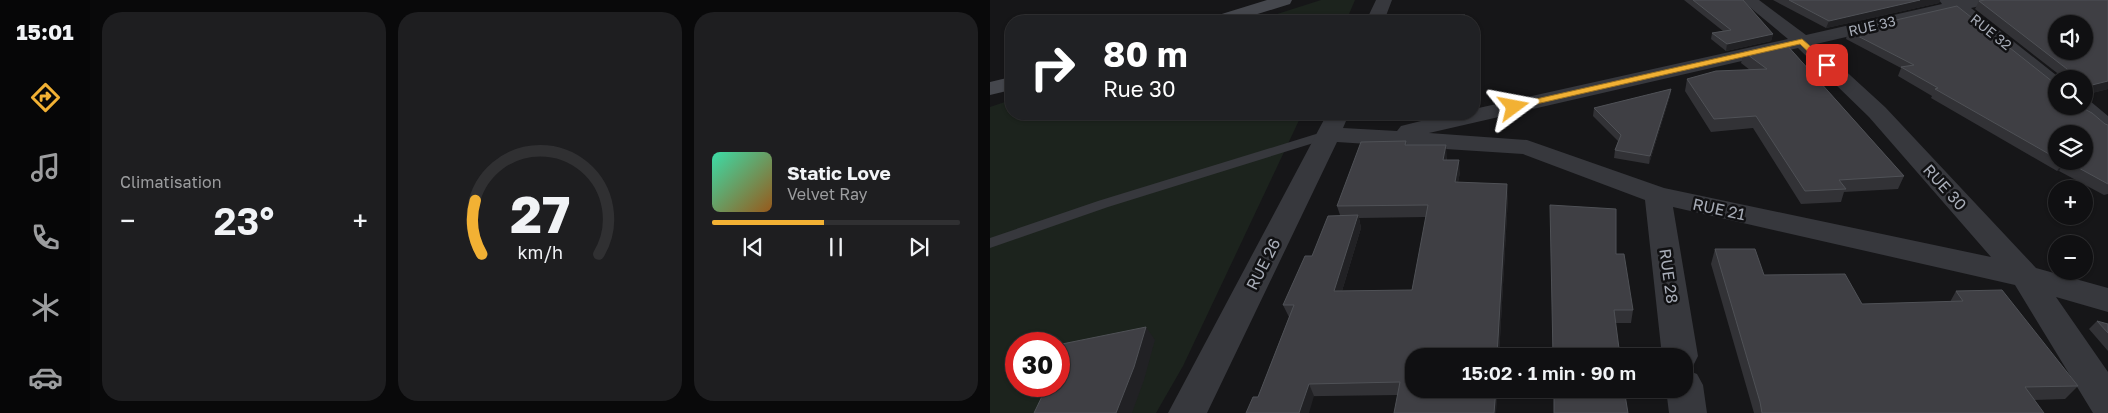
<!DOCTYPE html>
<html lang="fr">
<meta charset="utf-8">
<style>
:root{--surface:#101012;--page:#1e1e20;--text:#f1f3f6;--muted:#9c9d9f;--line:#303032;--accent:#f2b134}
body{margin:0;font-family:"Golos Text",sans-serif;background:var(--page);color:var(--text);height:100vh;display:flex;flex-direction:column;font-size:19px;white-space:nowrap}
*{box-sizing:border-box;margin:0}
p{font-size:16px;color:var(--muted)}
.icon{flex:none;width:28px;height:28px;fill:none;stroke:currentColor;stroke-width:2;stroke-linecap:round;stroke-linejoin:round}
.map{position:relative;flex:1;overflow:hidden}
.drawer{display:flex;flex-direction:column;gap:12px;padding:12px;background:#09090a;width:900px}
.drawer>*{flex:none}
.banner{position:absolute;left:15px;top:15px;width:475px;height:105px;border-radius:20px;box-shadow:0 1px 4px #0004,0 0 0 1px var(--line);background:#202124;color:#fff;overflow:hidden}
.tools{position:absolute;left:1058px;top:15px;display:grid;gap:10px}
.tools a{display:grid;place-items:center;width:45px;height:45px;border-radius:50%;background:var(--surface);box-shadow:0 1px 4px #0004,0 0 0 1px var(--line);font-size:25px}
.speed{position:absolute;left:15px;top:332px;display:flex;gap:10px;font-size:25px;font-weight:700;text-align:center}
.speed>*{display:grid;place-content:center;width:65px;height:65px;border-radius:50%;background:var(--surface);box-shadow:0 1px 4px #0004,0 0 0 1px var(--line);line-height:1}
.speed .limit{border:8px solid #d22;background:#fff;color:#111}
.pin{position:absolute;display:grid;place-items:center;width:42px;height:42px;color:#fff;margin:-21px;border-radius:10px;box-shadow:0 2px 8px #0006}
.me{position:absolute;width:55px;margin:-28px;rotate:77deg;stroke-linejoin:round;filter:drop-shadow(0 0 4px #0008)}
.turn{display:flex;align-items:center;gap:18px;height:105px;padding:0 15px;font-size:22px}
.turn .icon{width:65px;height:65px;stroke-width:2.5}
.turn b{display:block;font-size:35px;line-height:42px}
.big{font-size:38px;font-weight:600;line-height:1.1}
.drawer .tile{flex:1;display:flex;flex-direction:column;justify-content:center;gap:8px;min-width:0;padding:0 18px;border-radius:20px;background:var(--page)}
.drawer .dial{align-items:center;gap:0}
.dial svg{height:130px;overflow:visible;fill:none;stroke:var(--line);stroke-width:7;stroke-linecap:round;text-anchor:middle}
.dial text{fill:var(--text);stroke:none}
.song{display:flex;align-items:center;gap:15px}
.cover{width:60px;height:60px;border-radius:8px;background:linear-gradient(135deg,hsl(160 70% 55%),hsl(30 70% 35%))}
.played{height:5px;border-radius:2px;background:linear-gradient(90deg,var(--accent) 45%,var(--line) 45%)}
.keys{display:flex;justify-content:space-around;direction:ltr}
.heat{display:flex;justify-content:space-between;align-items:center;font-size:28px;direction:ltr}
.drawer .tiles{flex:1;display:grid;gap:12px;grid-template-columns:repeat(3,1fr)}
.trip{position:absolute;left:415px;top:348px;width:288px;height:50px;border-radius:20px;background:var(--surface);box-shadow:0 1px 4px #0004,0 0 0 1px var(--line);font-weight:600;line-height:50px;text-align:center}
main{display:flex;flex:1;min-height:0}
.tabs{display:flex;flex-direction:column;width:90px;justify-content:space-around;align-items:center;background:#060607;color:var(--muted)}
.tabs .icon{width:35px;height:35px}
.tabs .active{color:var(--accent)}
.tabs b{font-size:22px;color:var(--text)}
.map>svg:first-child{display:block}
.green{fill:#1c231d;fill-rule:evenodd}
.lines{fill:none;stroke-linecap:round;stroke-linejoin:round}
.service{fill:#37383d;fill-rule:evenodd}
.minor{fill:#37383d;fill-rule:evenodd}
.secondary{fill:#45474d;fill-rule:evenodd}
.wall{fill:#323236;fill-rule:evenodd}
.shaded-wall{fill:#212124}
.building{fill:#3f3f44;stroke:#4f5156;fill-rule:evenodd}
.route{fill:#f2b134;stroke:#9d7322}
.labels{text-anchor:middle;stroke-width:5;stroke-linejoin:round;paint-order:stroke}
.far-street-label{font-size:14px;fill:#a8adb8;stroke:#111113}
.street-label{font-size:16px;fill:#a8adb8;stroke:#111113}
</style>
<main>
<nav class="tabs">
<b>15:01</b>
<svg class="icon active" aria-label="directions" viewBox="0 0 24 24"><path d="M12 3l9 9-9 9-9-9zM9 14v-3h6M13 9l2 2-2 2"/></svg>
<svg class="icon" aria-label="music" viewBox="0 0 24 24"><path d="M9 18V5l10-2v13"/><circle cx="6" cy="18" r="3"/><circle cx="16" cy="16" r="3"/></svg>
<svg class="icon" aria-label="phone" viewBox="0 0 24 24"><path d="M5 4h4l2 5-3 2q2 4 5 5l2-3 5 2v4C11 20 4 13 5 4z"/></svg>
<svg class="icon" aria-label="climate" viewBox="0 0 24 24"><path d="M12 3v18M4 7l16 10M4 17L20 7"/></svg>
<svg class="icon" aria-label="car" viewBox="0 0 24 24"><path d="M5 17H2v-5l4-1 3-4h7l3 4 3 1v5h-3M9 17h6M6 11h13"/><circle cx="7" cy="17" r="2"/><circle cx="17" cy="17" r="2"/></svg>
</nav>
<section class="drawer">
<div class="tiles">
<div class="tile"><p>Climatisation</p>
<div class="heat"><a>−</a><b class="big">23°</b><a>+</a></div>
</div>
<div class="tile dial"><svg viewBox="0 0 100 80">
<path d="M14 69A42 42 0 1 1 86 69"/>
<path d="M14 69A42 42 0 0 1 10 36" stroke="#f2b134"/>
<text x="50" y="56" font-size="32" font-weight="700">27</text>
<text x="50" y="72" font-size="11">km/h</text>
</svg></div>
<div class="tile">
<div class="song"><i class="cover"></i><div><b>Static Love</b><p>Velvet Ray</p></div></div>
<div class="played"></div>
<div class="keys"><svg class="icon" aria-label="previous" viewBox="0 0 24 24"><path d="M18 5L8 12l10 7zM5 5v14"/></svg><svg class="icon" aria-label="pause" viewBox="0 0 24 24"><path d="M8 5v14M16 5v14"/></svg><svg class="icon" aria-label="next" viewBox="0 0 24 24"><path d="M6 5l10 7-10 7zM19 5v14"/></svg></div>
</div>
</div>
</section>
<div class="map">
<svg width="1118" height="413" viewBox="0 0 1118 413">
<rect width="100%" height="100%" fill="#161618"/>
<!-- green -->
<path class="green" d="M331,0H365L356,21H265Z
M21,100V114H312L193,366L166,413H0V107ZM26,344H69V386H26Z"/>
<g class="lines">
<!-- service -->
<path class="service" d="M339,130L343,131L345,134L343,137L118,207L0,248V238L108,201Z"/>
<!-- minor -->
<path class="minor" d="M386,0H402L394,21H376Z
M751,0H769L816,35L952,4L949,0H1001L999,4L981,8L1071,79H1066V91L1059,89L964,12L826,44L895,107L1046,268L1118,288V312L1066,297L1118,372V413H1103L1025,285L683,207L708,356L703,366L694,369L707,374L713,385L717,413H679L676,389H694V356H672L655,200L533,154L347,142L217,413H178L337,114H359L353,128L407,131L411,126C435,120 459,114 484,114V109L798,39ZM808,48L879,117L1001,257L674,188L537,140L439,133Z
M1094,100L1100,101L1118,116V134L1110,132L1081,106H1094Z"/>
<!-- secondary -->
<path class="secondary" d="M277,0H302L300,4L245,21H219L222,17Z
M21,77V90L0,95V82Z"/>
</g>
<!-- wall -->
<path class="wall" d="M694,0H753L783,34L781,41L736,51L721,39L722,33L733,31Z
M783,0H950L949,3L836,28Z
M989,1L1118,89L1094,95V79H1069L1071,76L985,9Z
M858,31L1063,82L1066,106L1118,125V194L1114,195L1069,171H1067L941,98L942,96L908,76L911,68L856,39ZM1066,134L1094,161H1066Z
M795,43L914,176L908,189L854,192L851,202L811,204L763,128L721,132L695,91L697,79L760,70L751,63L754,52Z
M681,89L680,96L659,164L624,158L625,150L628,141L603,116L604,108Z
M416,141L417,145L457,157V160L470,172L468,182L518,196L509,356H424V389H507L506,413L408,395L268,397L299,317L293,305L322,256L350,215L347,206ZM436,217L422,290L352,291L371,228L369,218Z
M725,249L774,275L872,304L960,302L966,291L1088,386L1075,399L1044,400L1053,413H764L721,264Z
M626,254L643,310L641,323H626L563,356Z
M1107,321L1118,324V351L1099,329Z"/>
<!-- shaded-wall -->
<path class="shaded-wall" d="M931,0H950L949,3L836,28L839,21Z
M783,34L781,41L736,51L737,44Z
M1118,81V89L1094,95V87Z
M681,89L680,96L659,164L660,156Z
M456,145L457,157L455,172L453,160Z
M469,160L470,172L466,194L465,182Z
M1076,161L1069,171H1067L1073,162Z
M517,184L518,196L509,356H507Z
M368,215L371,228L348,304L344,291Z
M156,327L165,340L154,380L142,413H126Z
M319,384L324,396L319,413H309Z
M506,389H507L506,413H504Z"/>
<!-- building -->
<path class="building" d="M703,0H753L783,34L737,44L722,33L741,30Z
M799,0H930L839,21Z
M995,0H1118V81L1094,87V79H1073V72H1078L1077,69L989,1ZM1066,24H1094V51H1066Z
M967,6L1063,82H1066V94H1065L1066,95V106H1089L1102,113L1115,124L1118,125V184L1076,161H1094V134H1066V158L945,89L948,88L911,67L924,65L858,31Z
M442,15H475L474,21H440Z
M795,43L914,176L849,180L856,189L815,191L766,116L724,119L697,79L726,71L777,69L754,52Z
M681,89L660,156L625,150L631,135L604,108Z
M416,141L415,145H456L453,160H469L465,182L517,184L507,356H424V389H506L504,413H404L410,382L319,384L309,413H256L263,397H268L304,305H293L315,256H322L338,216L368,215L344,291L422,290L438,205L347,206L371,142Z
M560,205L626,209V254H634L643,310H624L630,356H563Z
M725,249H765L774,275L855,274L872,304L973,301L966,291L1012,290L1088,386L1035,387L1054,413H772L770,402Z
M1107,321L1118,324V333Z
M156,327L144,367L126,413H44L57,386H69V354L72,344Z
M564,389H634L638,413H564Z"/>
<!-- route -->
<path class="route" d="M812,39L840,63V67H834L810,44L524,109L520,107L524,104Z"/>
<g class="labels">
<!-- far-street labels -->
<g class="far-street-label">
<text transform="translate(882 26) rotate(-13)" y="5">RUE 33</text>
<text transform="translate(1001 32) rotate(39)" y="5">RUE 32</text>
</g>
<!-- street labels -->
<g class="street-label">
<text transform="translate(955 187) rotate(48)" y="6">RUE 30</text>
<text transform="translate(729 209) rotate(12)" y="6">RUE 21</text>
<text transform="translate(273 264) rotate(-63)" y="6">RUE 26</text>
<text transform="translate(679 276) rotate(82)" y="6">RUE 28</text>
</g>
</g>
</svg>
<div class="tools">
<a><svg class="icon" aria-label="sound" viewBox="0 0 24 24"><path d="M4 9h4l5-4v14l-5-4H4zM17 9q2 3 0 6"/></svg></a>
<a><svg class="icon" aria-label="search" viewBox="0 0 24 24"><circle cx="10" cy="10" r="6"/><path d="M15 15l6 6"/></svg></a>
<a><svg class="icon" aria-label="layers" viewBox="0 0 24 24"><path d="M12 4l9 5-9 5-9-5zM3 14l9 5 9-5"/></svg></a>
<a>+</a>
<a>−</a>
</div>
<div class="speed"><div class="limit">30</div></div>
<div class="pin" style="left:837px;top:65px;background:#d93025"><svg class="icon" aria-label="arrive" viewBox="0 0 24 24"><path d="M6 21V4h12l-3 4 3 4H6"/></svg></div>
<svg class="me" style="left:524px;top:107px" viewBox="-20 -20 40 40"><path d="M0-17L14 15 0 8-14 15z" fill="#f2b134" stroke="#fff" stroke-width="4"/></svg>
<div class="trip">15:02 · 1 min · 90 m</div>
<div class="banner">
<div class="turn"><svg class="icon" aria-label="right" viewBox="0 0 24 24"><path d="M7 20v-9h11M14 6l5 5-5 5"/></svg><div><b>80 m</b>Rue 30</div></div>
</div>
</div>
</main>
